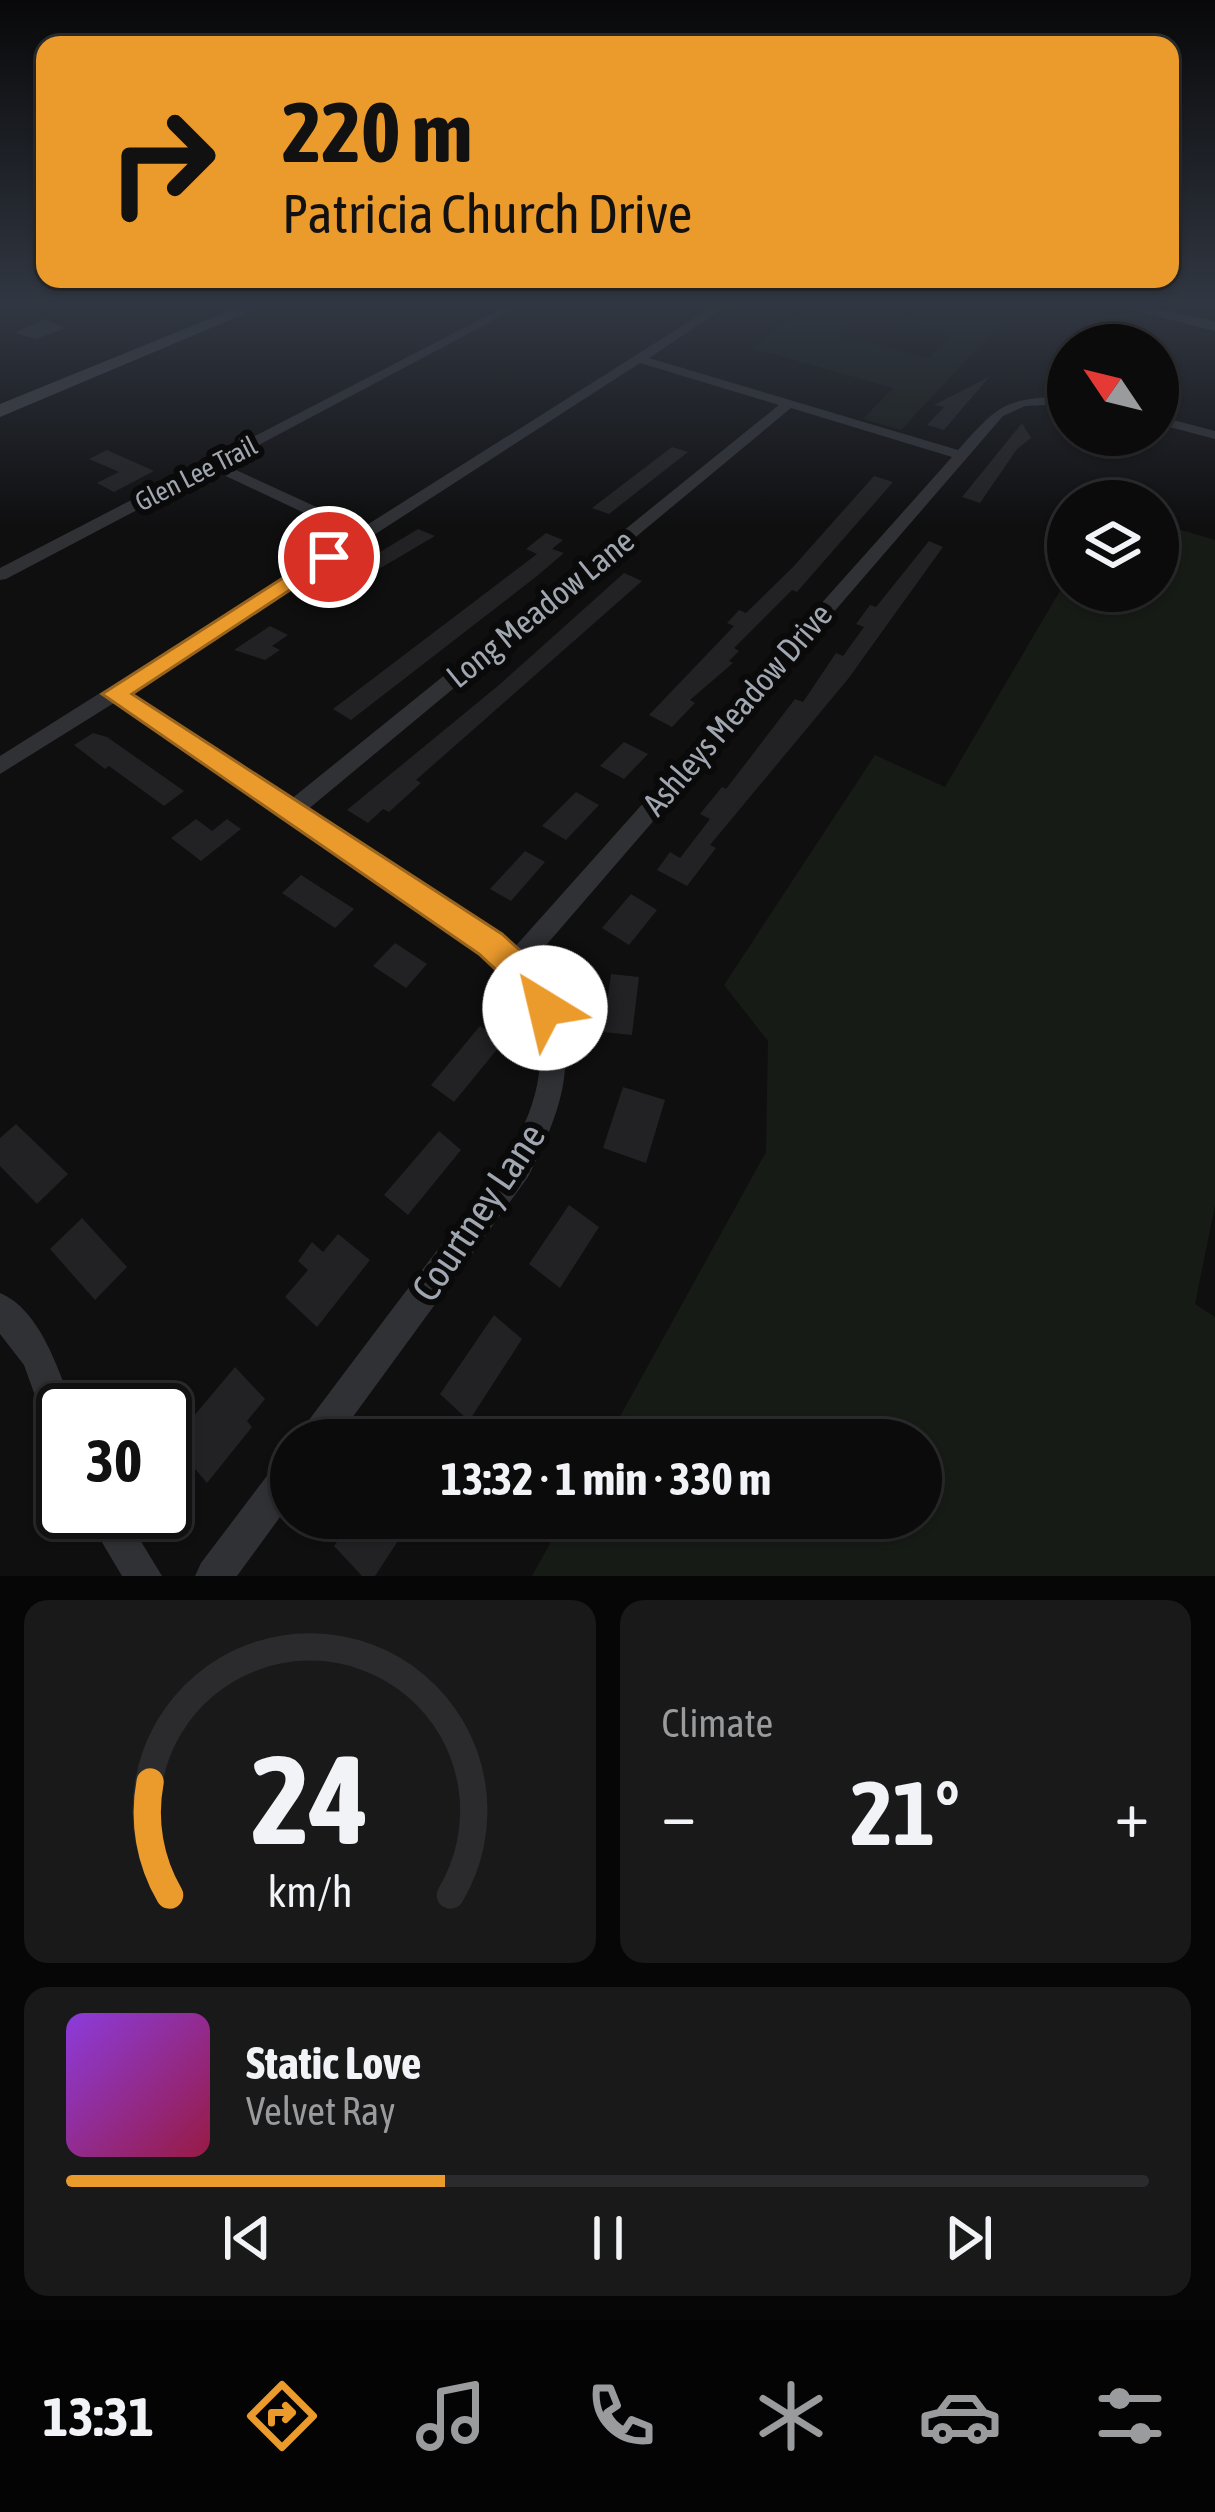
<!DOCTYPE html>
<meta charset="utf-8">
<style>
:root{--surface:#0b0b0c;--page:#19191a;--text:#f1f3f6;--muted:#9a9b9d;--line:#2b2b2d;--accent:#eb9a2c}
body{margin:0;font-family:"Asap Condensed",sans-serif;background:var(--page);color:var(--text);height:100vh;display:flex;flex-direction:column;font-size:45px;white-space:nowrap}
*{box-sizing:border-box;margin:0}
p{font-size:39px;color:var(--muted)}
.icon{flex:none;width:66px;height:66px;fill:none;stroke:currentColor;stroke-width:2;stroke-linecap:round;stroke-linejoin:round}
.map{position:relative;height:1576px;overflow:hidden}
.details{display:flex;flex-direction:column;gap:24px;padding:24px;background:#060607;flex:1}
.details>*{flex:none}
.top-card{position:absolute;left:36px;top:36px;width:1143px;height:252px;border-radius:24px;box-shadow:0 3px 9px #0004,0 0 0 3px var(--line);background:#eb9a2c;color:#111;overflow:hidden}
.needle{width:78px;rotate:305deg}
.tools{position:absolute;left:1047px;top:324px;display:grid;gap:24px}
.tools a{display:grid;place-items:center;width:132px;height:132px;border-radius:50%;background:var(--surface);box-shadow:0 3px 9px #0004,0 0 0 3px var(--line);font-size:60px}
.speed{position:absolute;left:36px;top:1383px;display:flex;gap:24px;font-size:60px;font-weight:700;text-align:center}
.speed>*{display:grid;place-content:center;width:156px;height:156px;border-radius:50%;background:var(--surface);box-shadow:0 3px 9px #0004,0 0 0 3px var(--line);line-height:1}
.speed .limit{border:6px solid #111;border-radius:18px;background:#fff;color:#111}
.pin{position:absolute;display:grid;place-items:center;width:102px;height:102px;color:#fff;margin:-51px;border:6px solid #fff;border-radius:50%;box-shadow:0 3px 12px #0007}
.me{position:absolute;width:132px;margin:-66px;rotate:324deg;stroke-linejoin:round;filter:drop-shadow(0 0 9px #0008)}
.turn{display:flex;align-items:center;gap:42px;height:252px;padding:0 48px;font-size:54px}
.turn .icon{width:156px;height:156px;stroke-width:2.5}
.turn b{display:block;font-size:84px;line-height:102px}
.big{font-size:90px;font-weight:700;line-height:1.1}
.details .tile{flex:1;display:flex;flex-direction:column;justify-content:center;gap:18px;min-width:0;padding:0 42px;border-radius:24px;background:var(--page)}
.details .dial{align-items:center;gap:0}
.dial svg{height:312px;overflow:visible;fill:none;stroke:var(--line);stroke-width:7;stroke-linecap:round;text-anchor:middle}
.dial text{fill:var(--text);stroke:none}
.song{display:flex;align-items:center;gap:36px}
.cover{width:144px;height:144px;border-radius:18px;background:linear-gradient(135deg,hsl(270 70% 55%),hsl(340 70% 35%))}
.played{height:12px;border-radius:6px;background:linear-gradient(90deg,var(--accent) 35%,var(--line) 35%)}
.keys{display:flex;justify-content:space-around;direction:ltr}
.heat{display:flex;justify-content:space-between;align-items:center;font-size:66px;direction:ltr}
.details .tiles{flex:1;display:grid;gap:24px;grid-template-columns:1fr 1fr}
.tile:last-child{grid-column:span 2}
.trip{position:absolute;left:270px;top:1419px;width:672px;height:120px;border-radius:60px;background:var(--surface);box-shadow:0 3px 9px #0004,0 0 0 3px var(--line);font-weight:700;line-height:120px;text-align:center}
.tab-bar{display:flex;height:192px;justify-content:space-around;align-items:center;background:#040405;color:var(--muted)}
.tab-bar .icon{width:84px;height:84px}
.tab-bar .active{color:var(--accent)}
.tab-bar b{font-size:54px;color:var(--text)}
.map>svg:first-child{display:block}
.green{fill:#161b16}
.building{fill:#222224}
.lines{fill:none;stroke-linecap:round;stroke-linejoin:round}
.street{fill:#303135;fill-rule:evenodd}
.secondary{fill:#3e4145;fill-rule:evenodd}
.route{fill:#eb9a2c;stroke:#99641d;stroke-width:3}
.labels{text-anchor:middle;stroke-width:12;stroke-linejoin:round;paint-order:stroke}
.far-street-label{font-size:27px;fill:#a0a7b1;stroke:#0a0a0b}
.street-label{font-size:33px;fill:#a0a7b1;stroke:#0a0a0b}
.near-street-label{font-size:39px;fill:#a0a7b1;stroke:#0a0a0b}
</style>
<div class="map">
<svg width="1215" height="1576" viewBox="0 0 1215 1576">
<rect width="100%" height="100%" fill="#0f0f10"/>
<!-- green -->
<path class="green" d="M811,304H874L838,335L929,358L950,335L899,322L920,304H1019L901,430L863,419L893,388L751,348Z
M1158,523L1215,540V1206L1195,1304L1215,1317V1576H532L564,1518H921V1440H607L766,1152L768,1041L724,985L875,755L945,787L1068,577V591H1158Z"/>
<!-- building -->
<path class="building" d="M989,377L944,430L927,425L944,407L934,405Z
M1022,423L1031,438L1017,449L980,503L962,497Z
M672,447L688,452L609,514L592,508Z
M107,450L154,471L114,492L97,483L119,472L89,459Z
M874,476L893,482L797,592L792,590L734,648L739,651L729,661L733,663L690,700L695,703L672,727L649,715L734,626L727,623L739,610L746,613L793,567Z
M418,529L435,536L367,576L352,569Z
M546,533L563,540L552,549L564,553L537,576L351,720L333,709L537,554L526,549Z
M929,541L943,547L848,679L710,845L716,848L687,886L657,870L670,852L680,858L710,819L700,814L722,787L726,789L795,699L803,702L836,653L843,656L864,627L856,624L870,605L876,607Z
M624,573L642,581L416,780L421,783L389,812L383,809L368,823L347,810L499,685Z
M270,626L288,635L272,646L280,650L265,660L234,650Z
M93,733L107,737L184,791L164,806L109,766L105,769L74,745Z
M624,742L648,754L624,779L600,766Z
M576,792L599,805L566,840L542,826Z
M196,819L212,831L227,819L241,829L201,861L171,838Z
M525,851L545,862L511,901L490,889Z
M301,875L354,909L335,928L282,893Z
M631,894L657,910L629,945L602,928Z
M395,943L427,964L406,988L373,966Z
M611,974L639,977L632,1035L603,1032Z
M480,1026L503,1042L454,1102L431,1085Z
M623,1087L665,1100L646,1163L603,1148Z
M16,1124L68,1174L37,1204L0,1166V1138Z
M439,1131L461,1150L408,1215L384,1195Z
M569,1205L599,1227L560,1288L529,1264Z
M82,1218L127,1267L95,1300L50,1249Z
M338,1234L370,1260L317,1327L285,1297L308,1270L298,1261L312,1242L323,1252Z
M494,1315L522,1339L469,1421L440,1394Z
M235,1367L265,1399L247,1421L252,1427L207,1483L172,1442Z
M354,1518H413L375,1576H362L334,1546Z"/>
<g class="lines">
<!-- street -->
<path class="street" d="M510,304H524L223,464L362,528L717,304H730L649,358L958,450C1000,403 1004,399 1068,396V404L1025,406L1003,416L529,965C587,1040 567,1100 528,1177L336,1440H298L303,1428C349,1367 395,1305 442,1244C469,1208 501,1172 521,1131C533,1107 541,1079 540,1051C539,1008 511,979 481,951L114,703L0,774V756L351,535L213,470L6,579L0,580V568ZM640,363L779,405L290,800L128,694ZM791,408L952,457L513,949L499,937L306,811Z
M45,319L66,328L36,339L15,333Z
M1158,416L1215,431V439L1158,424Z
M0,1293C41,1310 59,1372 74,1410H63V1445L51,1440L24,1365L0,1334Z
M291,1454V1502L237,1576H195L201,1563L279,1460Z
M84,1512H123L162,1576H122Z"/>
<!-- secondary -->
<path class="secondary" d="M246,304H268L0,417V404Z
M1108,304H1138L1215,321V331Z"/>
</g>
<!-- sky -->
<linearGradient id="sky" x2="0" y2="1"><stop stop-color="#080809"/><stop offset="0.58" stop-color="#313742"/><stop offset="1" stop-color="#313742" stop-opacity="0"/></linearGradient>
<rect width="1215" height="525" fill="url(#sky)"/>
<!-- route -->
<path class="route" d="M322,553L340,557L132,694L502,934L546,974L562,1008L557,1018L545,1023L534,1018L523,995L479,954L102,694Z"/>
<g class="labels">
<!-- far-street labels -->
<g class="far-street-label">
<text transform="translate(196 474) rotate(-27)" y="9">Glen Lee Trail</text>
</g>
<!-- street labels -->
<g class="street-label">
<text transform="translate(540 608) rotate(-39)" y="12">Long Meadow Lane</text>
<text transform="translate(737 709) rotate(-49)" y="12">Ashleys Meadow Drive</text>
</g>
<!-- near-street labels -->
<g class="near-street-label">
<text transform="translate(478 1212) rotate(-56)" y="14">Courtney Lane</text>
</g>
</g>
</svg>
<div class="tools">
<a><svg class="needle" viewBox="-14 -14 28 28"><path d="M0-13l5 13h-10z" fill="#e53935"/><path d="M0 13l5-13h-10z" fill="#9a9b9d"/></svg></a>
<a><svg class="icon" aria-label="layers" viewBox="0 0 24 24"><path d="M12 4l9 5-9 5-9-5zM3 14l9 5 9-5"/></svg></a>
</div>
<div class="speed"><div class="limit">30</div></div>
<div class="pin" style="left:329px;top:557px;background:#d93025"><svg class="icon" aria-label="arrive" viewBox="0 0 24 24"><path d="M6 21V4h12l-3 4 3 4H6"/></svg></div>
<svg class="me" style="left:545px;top:1008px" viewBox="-20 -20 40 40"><circle r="19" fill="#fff"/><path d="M0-13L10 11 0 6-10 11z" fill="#eb9a2c"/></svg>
<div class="trip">13:32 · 1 min · 330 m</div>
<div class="top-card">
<div class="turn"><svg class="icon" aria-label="right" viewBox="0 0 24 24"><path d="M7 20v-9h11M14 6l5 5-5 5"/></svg><div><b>220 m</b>Patricia Church Drive</div></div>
</div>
</div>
<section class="details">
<div class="tiles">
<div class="tile dial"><svg viewBox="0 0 100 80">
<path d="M14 69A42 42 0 1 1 86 69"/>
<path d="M14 69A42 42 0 0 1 9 40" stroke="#eb9a2c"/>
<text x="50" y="56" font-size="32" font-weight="700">24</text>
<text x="50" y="72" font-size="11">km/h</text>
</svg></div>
<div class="tile"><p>Climate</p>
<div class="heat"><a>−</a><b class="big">21°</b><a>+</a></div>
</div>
<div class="tile">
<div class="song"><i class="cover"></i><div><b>Static Love</b><p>Velvet Ray</p></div></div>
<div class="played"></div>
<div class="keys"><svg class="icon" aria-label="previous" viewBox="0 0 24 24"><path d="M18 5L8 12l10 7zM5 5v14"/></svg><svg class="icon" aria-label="pause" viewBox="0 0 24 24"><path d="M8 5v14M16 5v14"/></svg><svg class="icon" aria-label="next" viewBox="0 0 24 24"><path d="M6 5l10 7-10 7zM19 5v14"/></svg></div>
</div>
</div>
</section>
<nav class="tab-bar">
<b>13:31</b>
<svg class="icon active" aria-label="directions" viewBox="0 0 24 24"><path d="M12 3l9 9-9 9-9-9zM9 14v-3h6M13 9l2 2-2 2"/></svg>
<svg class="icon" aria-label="music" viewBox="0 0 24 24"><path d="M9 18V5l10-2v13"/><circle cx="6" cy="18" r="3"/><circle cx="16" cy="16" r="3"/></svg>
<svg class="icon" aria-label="phone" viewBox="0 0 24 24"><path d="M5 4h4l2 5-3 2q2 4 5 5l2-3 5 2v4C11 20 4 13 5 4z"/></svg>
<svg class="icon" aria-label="climate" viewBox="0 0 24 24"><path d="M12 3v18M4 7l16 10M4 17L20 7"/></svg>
<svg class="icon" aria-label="car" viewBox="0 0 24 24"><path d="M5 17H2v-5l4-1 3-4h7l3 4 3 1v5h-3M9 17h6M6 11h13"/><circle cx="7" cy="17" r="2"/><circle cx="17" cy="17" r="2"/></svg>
<svg class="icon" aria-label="filters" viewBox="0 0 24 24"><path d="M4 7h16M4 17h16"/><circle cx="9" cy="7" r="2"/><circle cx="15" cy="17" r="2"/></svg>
</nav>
